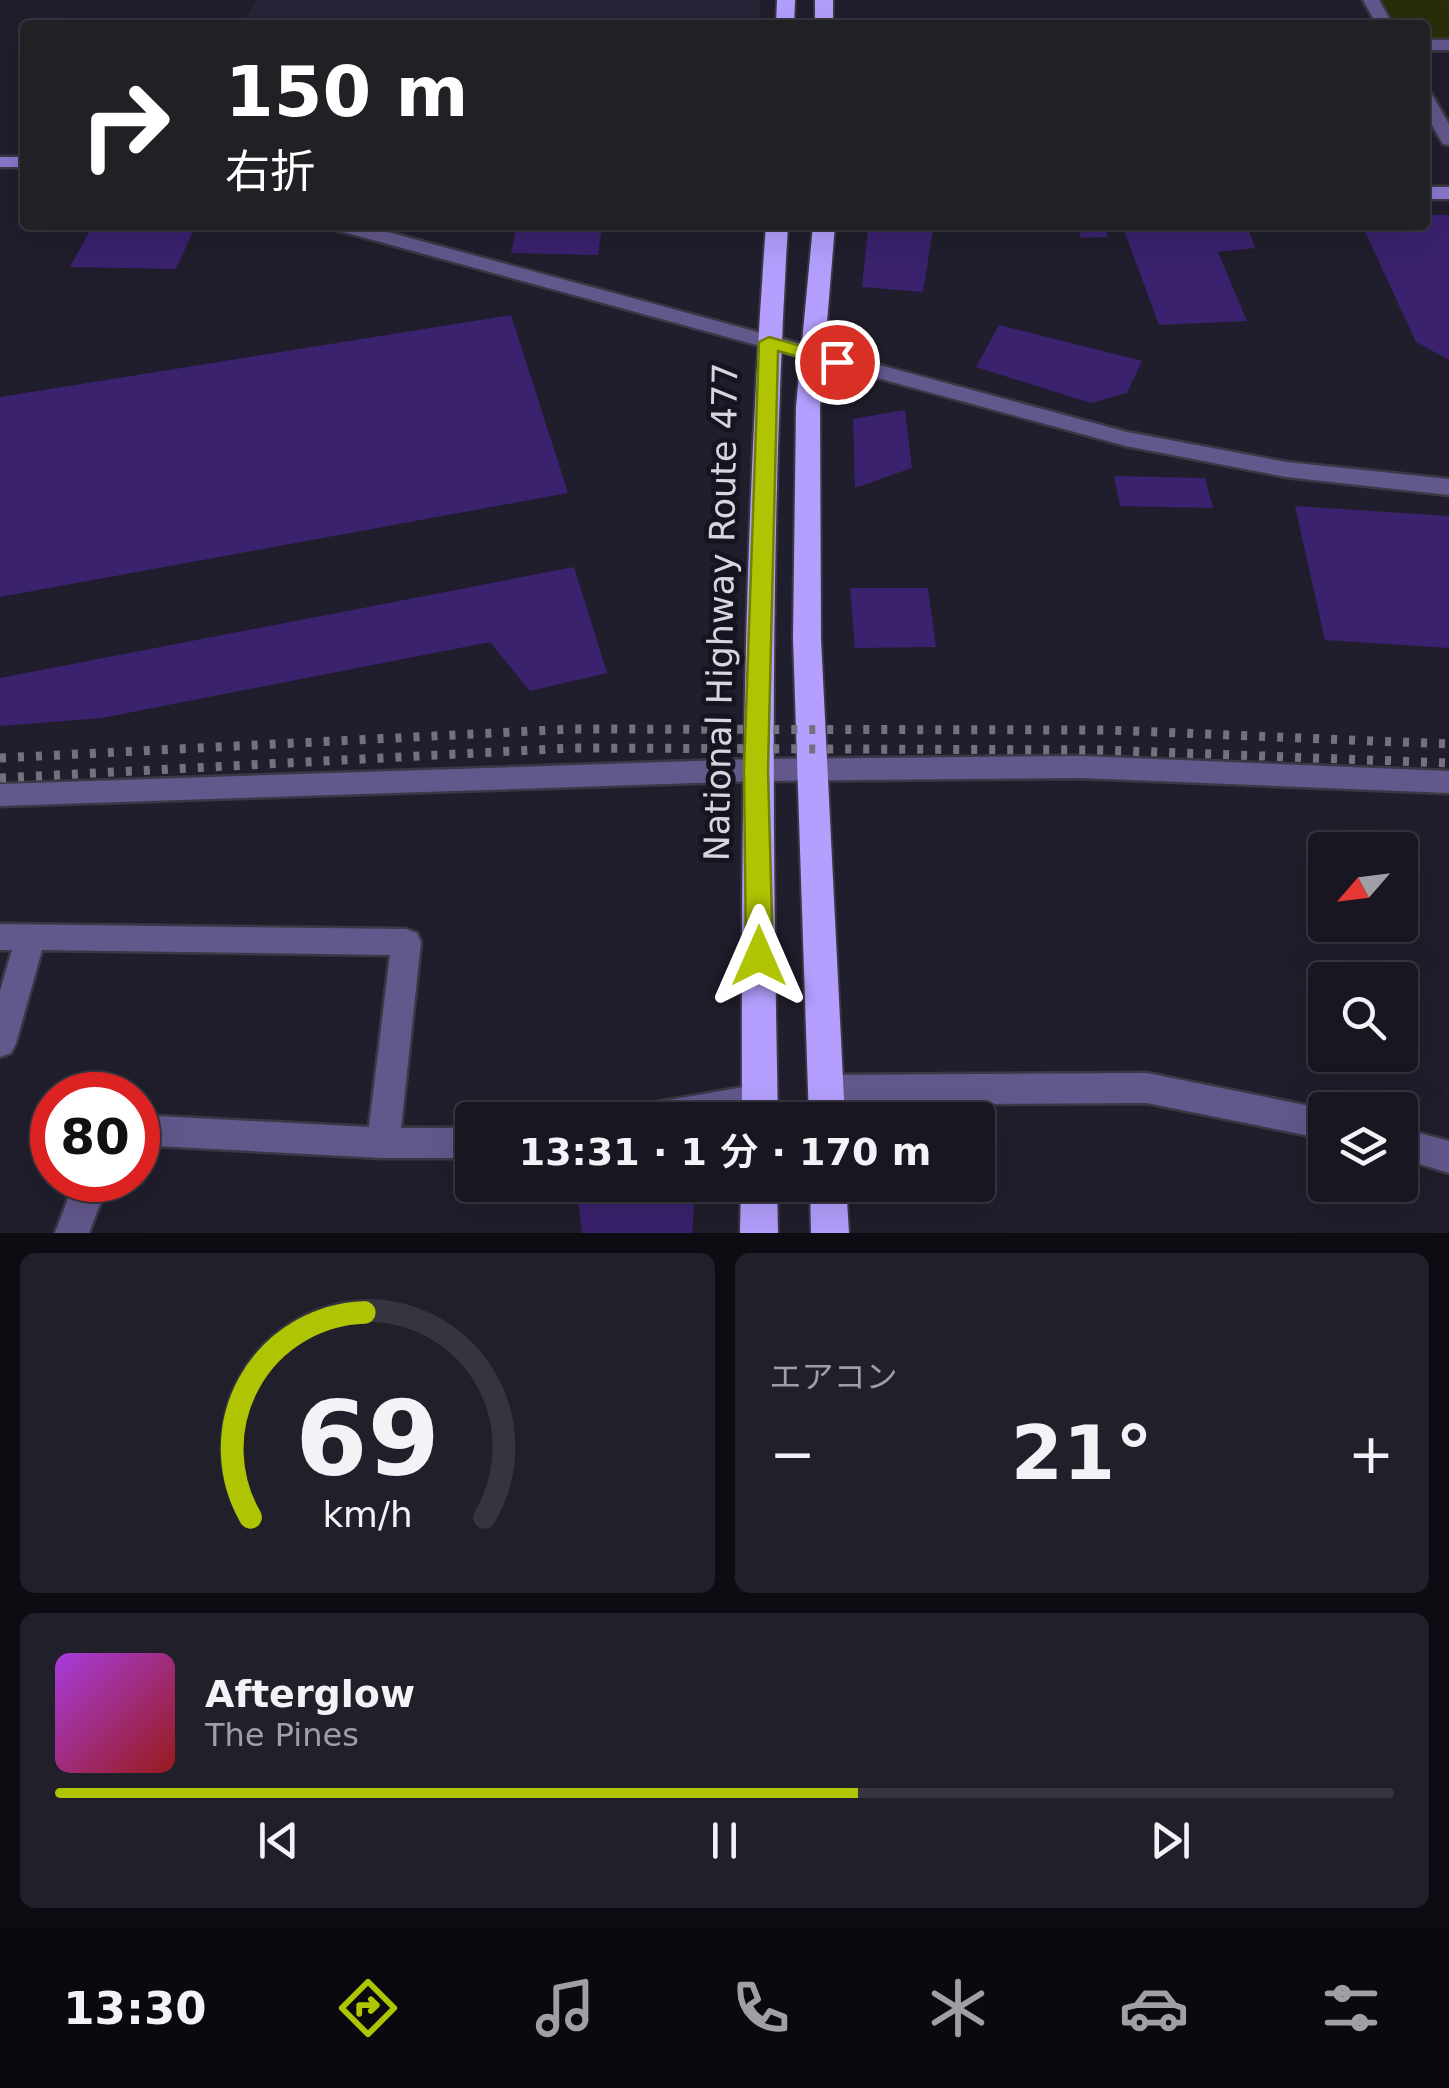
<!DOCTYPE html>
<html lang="ja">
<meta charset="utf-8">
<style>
:root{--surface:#181621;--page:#211f2a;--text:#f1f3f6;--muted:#9f9fa5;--line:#36353f;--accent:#afc504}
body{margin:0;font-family:"DejaVu Sans","Noto Sans JP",sans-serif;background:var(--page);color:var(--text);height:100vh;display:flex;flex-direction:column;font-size:38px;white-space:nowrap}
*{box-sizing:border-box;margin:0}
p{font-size:32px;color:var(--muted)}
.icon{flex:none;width:55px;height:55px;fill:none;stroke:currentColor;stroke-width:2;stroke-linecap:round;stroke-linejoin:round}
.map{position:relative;height:1233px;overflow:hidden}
.sheet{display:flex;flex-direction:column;gap:20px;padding:20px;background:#0d0c12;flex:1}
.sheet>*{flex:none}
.top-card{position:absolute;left:20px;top:20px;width:1410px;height:210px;border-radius:10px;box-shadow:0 10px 40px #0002,0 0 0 2px var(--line);background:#202124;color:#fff;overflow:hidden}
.needle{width:65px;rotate:242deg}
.fabs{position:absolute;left:1308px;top:832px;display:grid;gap:20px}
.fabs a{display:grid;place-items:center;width:110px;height:110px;border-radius:10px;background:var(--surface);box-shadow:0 10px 40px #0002,0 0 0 2px var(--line);font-size:50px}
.speed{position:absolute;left:30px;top:1072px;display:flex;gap:20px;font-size:50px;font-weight:700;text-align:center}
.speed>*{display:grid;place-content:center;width:130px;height:130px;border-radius:50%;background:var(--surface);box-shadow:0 10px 40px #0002,0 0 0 2px var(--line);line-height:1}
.speed .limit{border:15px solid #d22;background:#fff;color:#111}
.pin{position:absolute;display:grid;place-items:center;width:85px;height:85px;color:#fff;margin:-42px;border:5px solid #fff;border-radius:50%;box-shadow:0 2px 10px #0007}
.me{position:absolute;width:110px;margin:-55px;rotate:0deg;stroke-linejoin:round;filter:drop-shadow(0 0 8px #0008)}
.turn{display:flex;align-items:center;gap:35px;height:210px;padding:0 40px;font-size:45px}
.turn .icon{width:130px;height:130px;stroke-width:2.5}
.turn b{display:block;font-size:70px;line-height:85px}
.big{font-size:75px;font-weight:600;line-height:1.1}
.sheet .card{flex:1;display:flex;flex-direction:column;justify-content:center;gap:15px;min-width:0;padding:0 35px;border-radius:15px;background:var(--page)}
.sheet .dial{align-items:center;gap:0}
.dial svg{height:260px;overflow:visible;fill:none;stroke:var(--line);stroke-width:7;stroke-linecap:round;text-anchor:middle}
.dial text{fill:var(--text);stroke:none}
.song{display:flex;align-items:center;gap:30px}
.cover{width:120px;height:120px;border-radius:15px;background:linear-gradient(135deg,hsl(280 70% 55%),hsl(0 70% 35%))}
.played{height:10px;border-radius:5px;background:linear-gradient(90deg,var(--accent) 60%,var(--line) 60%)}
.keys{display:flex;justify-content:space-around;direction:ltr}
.heat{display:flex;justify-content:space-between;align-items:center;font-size:55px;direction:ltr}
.sheet .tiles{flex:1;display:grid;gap:20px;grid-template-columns:1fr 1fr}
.card:last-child{grid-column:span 2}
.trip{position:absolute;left:455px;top:1102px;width:540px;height:100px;border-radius:10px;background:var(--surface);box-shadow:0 10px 40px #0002,0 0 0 2px var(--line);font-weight:600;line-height:100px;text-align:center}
.dock{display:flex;height:160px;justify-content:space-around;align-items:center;background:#0a090d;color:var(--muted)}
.dock .icon{width:70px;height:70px}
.dock .current{color:var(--accent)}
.dock b{font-size:45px;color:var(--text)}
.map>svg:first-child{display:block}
.built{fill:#282438}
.green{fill:#292e0a}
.building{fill:#3a226e}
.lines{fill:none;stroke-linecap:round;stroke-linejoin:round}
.minor-casing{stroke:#3a3845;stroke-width:5}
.secondary-casing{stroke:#3a3845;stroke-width:5}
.trunk-casing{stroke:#3a3845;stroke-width:4}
.minor{fill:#63588c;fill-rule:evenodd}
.secondary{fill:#8a77cb;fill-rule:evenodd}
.trunk{fill:#b49ffe;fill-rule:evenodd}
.rail{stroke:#73717d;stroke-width:9;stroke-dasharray:6 12;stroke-linecap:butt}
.route{fill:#afc504;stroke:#728003;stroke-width:2.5}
.labels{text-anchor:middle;stroke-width:10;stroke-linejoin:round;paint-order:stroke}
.street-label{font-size:35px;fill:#d7d6df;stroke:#171422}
</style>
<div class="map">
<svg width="1449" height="1233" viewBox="0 0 1449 1233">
<rect width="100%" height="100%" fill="#201e2c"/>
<!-- built -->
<path class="built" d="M256,0H760V25H243Z"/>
<!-- green -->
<path class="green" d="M1371,0H1449V40H1425V25H1385Z"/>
<!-- building -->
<path class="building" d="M1425,215H1449V360L1416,342L1362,225H1425Z
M93,225H196L176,269L70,267Z
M517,225L602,227L598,255L511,253Z
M1077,225H1105L1108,237L1081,238Z
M1122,225H1247L1255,248L1218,252L1247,321L1159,325Z
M868,228L933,229L923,292L862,287Z
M511,315L568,493L0,597V397Z
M999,325L1142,361L1127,393L1091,403L976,367Z
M905,410L912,468L855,488L853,419Z
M1114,476L1205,478L1213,508L1120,506Z
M1295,506L1449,516V648L1325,640Z
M574,567L607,673L530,691L490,642L102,718L0,726V678Z
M850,588H928L936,647L855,648Z
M576,1185H696L692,1233H582Z"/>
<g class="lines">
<defs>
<path id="minor" d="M1363,0H1379L1393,25H1377Z
M1425,40H1449V50H1425Z
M1425,92L1431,93L1449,124V145L1443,144L1425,113Z
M330,225H362L1127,432L1286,462L1449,479V495L1286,477L1126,446L333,229Z
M1081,756L1449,771V793L1081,778L756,781L0,806V784L756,759Z
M0,924L406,929L417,933L421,942L401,1128H472V1158H383L138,1145V1115L369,1127L390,955L42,950L16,1043L11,1053L0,1057V991L12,950H0Z
M1147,1073L1325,1109L1328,1110H1325V1139L1147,1103L826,1105L815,1100L810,1090L815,1080L826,1075Z
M761,1084L772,1089L777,1099L772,1109C726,1127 672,1120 624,1120L629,1109L640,1105Z
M1400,1128L1449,1141V1173L1400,1158Z
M75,1180H109L89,1233H55Z"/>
<path id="secondary" d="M0,157H25V167H0Z
M1425,187H1449V199H1425Z"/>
<path id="trunk" d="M777,0H795L794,25H776Z
M815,0H833V25H815Z
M766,225H788C770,523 772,821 778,1120H742C741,821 744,523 766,225Z
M813,225H835L820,407L821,639L845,1120H809L793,639L796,407Z
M741,1185H777L778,1233H740Z
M810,1185H846L849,1233H811Z"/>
</defs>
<!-- minor casing -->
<use href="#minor" class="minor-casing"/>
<!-- secondary casing -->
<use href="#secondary" class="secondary-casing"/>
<!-- trunk casing -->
<use href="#trunk" class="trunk-casing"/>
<!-- minor -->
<use href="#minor" class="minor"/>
<!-- secondary -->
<use href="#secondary" class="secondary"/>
<!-- trunk -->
<use href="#trunk" class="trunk"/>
<!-- rail -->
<path class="rail" d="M0,758L572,729L1106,730L1449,744
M0,778L572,748L1102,750L1449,763"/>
</g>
<!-- route -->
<path class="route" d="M769,337L844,358L846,362L837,368L778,351L768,770L773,956L769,964L759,968L750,964L746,956L744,770L759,342Z"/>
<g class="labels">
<!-- street labels -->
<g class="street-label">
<text transform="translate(721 612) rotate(-89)" y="12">National Highway Route 477</text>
</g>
</g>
</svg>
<div class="fabs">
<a><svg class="needle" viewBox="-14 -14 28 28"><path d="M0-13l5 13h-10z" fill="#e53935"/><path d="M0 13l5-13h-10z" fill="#9f9fa5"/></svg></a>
<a><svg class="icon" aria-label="search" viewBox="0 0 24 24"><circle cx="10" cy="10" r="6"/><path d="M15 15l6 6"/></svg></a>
<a><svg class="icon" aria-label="layers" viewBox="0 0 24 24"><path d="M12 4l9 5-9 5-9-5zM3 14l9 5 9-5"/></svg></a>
</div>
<div class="speed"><div class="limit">80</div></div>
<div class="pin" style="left:837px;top:362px;background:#d93025"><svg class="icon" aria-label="arrive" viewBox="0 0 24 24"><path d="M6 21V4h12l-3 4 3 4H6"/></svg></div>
<svg class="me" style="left:759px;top:956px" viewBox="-20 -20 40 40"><path d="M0-17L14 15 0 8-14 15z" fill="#afc504" stroke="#fff" stroke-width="4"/></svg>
<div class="trip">13:31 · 1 分 · 170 m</div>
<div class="top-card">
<div class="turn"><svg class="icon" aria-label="right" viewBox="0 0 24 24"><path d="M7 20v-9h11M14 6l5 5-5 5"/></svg><div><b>150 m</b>右折</div></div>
</div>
</div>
<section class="sheet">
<div class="tiles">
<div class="card dial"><svg viewBox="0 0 100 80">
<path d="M14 69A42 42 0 1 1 86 69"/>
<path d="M14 69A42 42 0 0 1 49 6" stroke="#afc504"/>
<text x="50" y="56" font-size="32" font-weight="700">69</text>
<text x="50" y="72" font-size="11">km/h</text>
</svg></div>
<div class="card"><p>エアコン</p>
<div class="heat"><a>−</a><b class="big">21°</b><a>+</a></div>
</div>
<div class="card">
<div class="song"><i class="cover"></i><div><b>Afterglow</b><p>The Pines</p></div></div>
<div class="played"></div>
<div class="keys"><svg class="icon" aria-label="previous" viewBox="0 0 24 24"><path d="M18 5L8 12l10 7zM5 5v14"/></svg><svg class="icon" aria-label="pause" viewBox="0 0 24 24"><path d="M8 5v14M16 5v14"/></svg><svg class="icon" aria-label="next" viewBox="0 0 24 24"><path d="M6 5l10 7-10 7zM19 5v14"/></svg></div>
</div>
</div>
</section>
<nav class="dock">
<b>13:30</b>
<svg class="icon current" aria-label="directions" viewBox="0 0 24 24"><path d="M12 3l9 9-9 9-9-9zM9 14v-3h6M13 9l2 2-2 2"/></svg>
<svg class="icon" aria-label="music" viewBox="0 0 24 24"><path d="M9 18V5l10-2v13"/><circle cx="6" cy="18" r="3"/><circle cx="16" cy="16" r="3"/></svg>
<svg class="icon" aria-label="phone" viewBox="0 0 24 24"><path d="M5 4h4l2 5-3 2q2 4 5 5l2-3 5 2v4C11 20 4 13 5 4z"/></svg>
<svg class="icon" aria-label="climate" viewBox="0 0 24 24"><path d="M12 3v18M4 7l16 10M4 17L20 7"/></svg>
<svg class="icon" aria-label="car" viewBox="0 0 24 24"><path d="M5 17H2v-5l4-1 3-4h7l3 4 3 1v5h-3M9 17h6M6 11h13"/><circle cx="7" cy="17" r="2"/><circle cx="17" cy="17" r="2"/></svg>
<svg class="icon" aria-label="filters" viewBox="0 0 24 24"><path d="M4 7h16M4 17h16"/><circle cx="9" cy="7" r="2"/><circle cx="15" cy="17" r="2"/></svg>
</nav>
